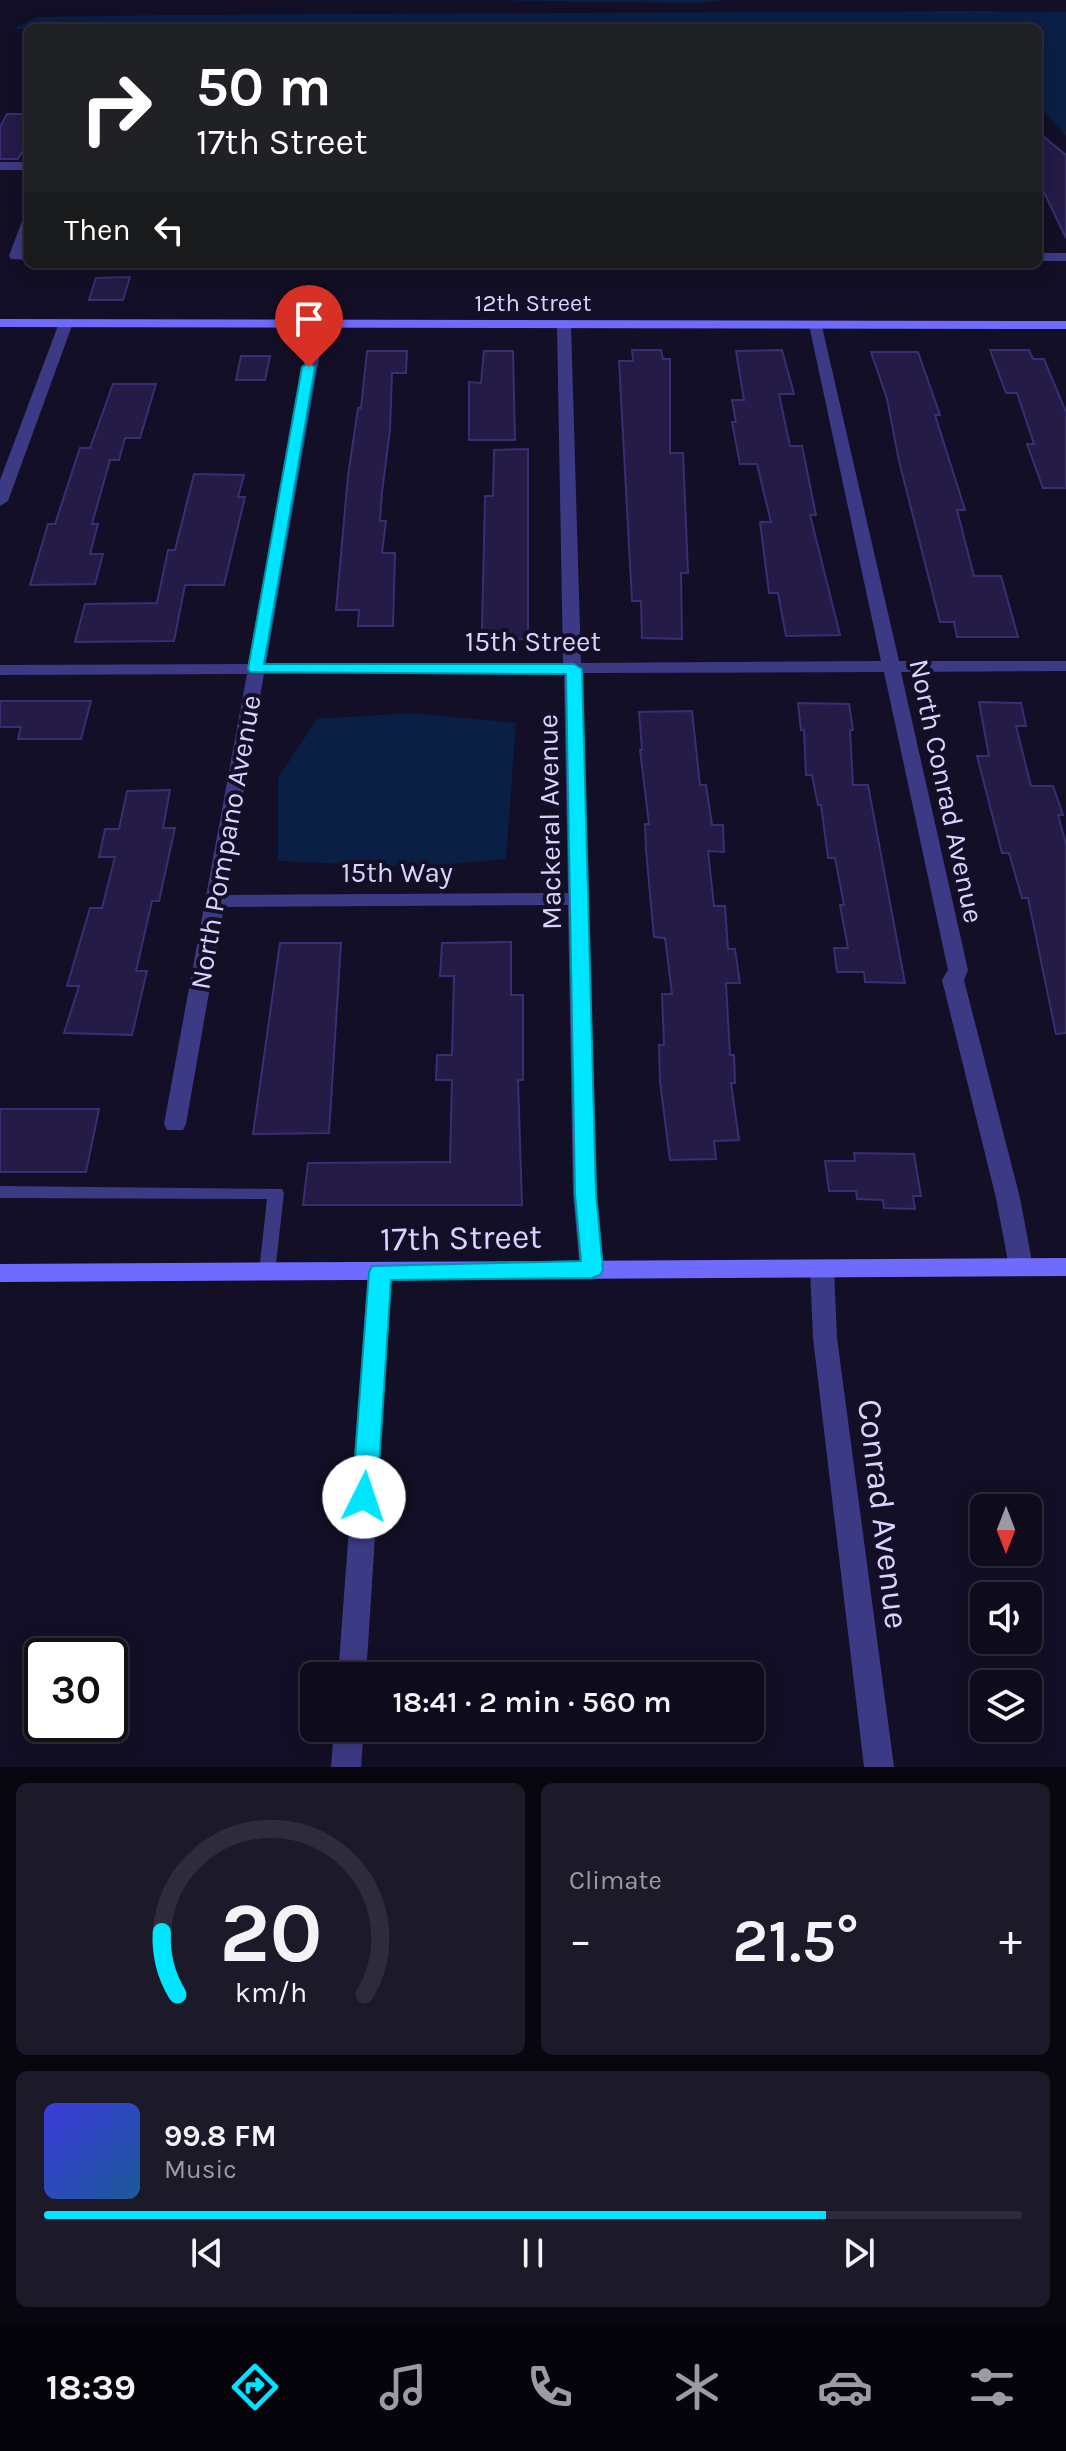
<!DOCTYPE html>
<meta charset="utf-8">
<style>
:root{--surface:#0e0b1c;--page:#1c1929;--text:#f1f3f6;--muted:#9b9ba3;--line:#2e2b3b;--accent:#00e5ff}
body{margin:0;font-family:Karla,sans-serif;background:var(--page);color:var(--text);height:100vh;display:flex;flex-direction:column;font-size:30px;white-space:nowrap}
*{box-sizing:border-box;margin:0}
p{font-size:26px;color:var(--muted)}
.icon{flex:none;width:44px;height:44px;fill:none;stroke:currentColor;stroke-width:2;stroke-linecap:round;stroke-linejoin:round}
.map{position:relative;height:1767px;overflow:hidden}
.sheet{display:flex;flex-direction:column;gap:16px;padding:16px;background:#08060f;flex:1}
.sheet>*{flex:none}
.banner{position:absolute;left:24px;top:24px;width:1018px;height:244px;border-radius:12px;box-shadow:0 4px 20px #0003,0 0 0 2px var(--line);background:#202124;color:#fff;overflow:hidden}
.needle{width:52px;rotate:180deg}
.buttons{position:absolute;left:970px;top:1494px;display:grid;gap:16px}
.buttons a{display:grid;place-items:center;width:72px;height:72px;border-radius:12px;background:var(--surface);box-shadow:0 4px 20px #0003,0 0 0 2px var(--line);font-size:40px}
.speed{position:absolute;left:24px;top:1638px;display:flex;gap:16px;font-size:40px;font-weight:700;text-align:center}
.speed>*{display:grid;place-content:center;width:104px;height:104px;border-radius:50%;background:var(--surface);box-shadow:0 4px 20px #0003,0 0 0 2px var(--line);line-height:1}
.speed .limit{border:4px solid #111;border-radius:12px;background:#fff;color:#111}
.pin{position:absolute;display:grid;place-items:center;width:68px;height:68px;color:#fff;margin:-82px -34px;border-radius:50% 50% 50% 0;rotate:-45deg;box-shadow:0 0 8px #0007}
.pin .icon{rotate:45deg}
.me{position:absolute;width:88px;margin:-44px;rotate:4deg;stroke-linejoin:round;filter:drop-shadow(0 0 6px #0008)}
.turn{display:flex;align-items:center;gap:28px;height:168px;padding:0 40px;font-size:36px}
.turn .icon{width:104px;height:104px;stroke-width:2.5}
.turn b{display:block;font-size:56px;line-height:68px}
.then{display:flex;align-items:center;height:76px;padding:0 40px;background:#0003;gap:16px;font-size:30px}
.big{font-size:60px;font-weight:600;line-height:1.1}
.sheet .widget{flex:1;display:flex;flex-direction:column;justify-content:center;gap:12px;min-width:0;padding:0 28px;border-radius:12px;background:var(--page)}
.sheet .dial{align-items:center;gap:0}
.dial svg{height:208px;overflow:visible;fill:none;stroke:var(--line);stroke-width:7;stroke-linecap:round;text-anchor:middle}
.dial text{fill:var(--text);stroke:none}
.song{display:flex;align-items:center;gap:24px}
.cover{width:96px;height:96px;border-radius:12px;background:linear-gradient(135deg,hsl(240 70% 55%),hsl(210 70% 35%))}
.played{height:8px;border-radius:4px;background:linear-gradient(90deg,var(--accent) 80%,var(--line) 80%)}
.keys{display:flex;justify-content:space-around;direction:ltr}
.heat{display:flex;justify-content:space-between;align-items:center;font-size:44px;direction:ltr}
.sheet .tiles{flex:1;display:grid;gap:16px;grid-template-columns:1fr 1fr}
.widget:last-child{grid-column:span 2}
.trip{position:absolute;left:300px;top:1662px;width:464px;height:80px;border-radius:12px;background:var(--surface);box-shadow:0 4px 20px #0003,0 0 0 2px var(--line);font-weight:600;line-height:80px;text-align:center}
.dock{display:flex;height:128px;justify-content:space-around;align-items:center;background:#06040b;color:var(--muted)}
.dock .icon{width:56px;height:56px}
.dock .active{color:var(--accent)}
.dock b{font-size:36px;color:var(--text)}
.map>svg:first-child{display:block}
.water{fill:#0a1f44}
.building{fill:#241b47;stroke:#3b2d73;stroke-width:2}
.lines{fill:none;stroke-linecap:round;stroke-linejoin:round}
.lane{fill:#3d3a85;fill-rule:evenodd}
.street{fill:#3d3a85;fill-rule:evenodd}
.secondary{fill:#6f6bff;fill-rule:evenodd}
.route{fill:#00e5ff;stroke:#0095a6;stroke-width:2}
.labels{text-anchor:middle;stroke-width:8;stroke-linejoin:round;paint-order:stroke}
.far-street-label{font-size:24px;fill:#d9d4ff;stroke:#130f26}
.street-label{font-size:28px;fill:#d9d4ff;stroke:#130f26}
.near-street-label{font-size:34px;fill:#d9d4ff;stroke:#130f26}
</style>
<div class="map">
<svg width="1066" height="1767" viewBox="0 0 1066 1767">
<rect width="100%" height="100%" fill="#130f26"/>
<!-- water -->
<path class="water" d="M470,0H728L697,3Z
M974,11L1066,12V136L1038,105V28L13,29L37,17L165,15Z
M411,713L516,723L506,859L414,867L278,861V778L317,719Z"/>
<!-- building -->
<path class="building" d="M7,114H28V141L18,159H0V127Z
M1038,132L1066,155V238L1038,180Z
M130,277L123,300H89L96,278Z
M632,350H661L663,359H670V453H683L688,573H681L682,639L642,638L641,601H632L619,361H633Z
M782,350L794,394H779L790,446H802L816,515H810L840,635L786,636L778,593H769L760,522H771L757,464H740L732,422H736L732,400H744L736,351Z
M990,350H1029L1033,359H1044L1066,412V488H1043L1027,444H1034L1017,393H1006Z
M367,351H407L406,373H392L390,430L382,492L380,521H386L382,553H395L393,626H358L359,610H336L348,476L358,408H361Z
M484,351H513L515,440H469V382L481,383Z
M871,352H918L940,415H935L965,510H957L974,576H1001L1018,637H957L954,622H940L899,461L887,399Z
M241,356H270L265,380H236Z
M113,384H156L140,438H125L119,460H110L92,524H98L90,554H103L95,584L30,585L48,524H55L80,448H90Z
M528,449V639L495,640L494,630H482L485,496H493L494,450Z
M194,474L244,475L238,497H245L224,585H185L174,641L75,642L85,604L157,603L168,550H175Z
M0,701H91L81,739H18L21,727H0Z
M979,702L1021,703L1026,726H1016L1031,786H1053L1063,815H1058L1066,844V1033L1056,1034L1028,898H1022L1009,853H1002L977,756H989Z
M798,703L849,704L853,730H850L853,785H868L905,983L865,982L864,972H837L834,948H848L840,905H844L835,858H828L821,805H818L812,775H806L804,730H801Z
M692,711L700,785H706L712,825H723L724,852L708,851L714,906H725L728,949H735L740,983H726L730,1055H734L735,1083H731L739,1140L714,1141L716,1159L670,1160L660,1082L659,1045H664L662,994H672L665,938L654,937L646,850L645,824H649L640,750H642L639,712Z
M170,790L163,828H175L159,901H152L136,971H147L132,1035L64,1033L79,986H67L77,952L90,908H102L115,857H99L105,829H119L127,791Z
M511,942V995H523V1080H518L522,1205H303L308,1163L450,1162L452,1080H436L437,1055H452L454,976H440L442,943Z
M280,943H341L329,1133L253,1134Z
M0,1109H99L86,1172H0Z
M854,1153L914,1154L921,1196H913L915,1209L884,1208L883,1200L857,1199L856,1191H829L825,1161H855Z"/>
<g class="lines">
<!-- lane -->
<path class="lane" d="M0,1186L282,1189L284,1193L275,1272L273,1276L267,1278L261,1276L259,1272L267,1199L0,1198Z"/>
<!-- street -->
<path class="street" d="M0,162H28V170H0Z
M28,217V240L24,252H28V260L11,259L9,256L22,221Z
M1038,253H1066V261H1038Z
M66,319L73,323L8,501L0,506V480L59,323Z
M318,320L325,324L266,664L563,663L557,325L564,321L571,325L581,663L881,661L809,325L821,322L899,661H1066V671L901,672L968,970L964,980L1020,1198L1033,1267L1030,1273L1021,1276L1012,1273L1009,1267L996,1198L942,980L948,970L884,672L581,673L597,1194L604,1270L601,1276L592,1279L583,1276L580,1270L573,1194L568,905L224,907L186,1124L183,1130H167L164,1124L247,674L0,675V665L248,664L311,324ZM564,673L568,893L226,895L264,674Z
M822,1260L831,1263L834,1269L837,1338L894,1767H864L813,1338L810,1269L813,1263Z
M380,1263L389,1266L392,1272L366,1676H338L368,1272L371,1266Z
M334,1728H364L361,1767H331Z"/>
<!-- secondary -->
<path class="secondary" d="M0,319L1066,321V329L0,327Z
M1066,1258V1276L0,1282V1264Z"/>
</g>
<!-- route -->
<path class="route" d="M309,363L315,367L264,664H574L582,669L596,1194L603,1270L600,1275L592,1278L391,1280L377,1497L373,1504L364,1507L356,1504L352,1497L369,1272L372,1266L581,1261L575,1194L566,674L250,672L248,669L302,367Z"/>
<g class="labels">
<!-- far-street labels -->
<g class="far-street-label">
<text x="533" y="311">12th Street</text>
</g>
<!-- street labels -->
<g class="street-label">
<text x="533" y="651">15th Street</text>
<text transform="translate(947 791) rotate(78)" y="10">North Conrad Avenue</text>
<text transform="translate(549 822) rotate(-91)" y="10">Mackeral Avenue</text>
<text transform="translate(225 842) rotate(-80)" y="10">North Pompano Avenue</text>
<text x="397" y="882">15th Way</text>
</g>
<!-- near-street labels -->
<g class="near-street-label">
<text transform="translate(461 1237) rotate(-1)" y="12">17th Street</text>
<text transform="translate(884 1514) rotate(83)" y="12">Conrad Avenue</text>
</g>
</g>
</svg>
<div class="buttons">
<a><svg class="needle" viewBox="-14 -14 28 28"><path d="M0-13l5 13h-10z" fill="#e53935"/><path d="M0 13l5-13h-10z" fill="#9b9ba3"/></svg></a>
<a><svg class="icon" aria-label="sound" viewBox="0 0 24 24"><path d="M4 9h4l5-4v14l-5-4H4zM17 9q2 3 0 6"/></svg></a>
<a><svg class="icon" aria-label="layers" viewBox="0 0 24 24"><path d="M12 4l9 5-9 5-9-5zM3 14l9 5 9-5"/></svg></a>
</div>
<div class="speed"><div class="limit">30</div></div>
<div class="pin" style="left:309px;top:367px;background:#d93025"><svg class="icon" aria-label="arrive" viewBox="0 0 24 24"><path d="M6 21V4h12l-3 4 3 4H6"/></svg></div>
<svg class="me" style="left:364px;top:1497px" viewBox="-20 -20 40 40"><circle r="19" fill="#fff"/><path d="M0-13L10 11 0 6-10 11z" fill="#00e5ff"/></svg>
<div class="trip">18:41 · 2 min · 560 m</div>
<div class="banner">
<div class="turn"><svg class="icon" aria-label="right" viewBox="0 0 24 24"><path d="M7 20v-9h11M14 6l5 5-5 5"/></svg><div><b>50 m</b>17th Street</div></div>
<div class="then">Then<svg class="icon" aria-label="left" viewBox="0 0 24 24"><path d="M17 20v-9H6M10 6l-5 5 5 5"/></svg></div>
</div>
</div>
<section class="sheet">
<div class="tiles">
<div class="widget dial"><svg viewBox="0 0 100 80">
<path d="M14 69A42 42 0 1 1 86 69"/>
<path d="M14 69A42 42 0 0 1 8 45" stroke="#00e5ff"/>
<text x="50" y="56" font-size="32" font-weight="700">20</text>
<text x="50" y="72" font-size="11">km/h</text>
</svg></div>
<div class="widget"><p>Climate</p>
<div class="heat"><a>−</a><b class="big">21.5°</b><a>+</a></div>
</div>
<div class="widget">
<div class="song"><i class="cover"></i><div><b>99.8 FM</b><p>Music</p></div></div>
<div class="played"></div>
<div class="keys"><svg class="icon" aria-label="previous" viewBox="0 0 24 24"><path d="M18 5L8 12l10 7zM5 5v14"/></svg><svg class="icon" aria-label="pause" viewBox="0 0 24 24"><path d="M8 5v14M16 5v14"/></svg><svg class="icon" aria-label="next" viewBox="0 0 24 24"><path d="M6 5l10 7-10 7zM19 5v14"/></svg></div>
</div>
</div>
</section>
<nav class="dock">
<b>18:39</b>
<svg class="icon active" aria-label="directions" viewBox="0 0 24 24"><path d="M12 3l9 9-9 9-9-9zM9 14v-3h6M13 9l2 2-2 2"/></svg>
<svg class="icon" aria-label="music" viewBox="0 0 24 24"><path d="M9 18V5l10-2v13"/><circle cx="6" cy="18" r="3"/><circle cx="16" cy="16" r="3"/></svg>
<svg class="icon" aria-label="phone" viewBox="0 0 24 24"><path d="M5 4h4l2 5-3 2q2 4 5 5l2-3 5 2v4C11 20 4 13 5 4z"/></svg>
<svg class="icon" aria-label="climate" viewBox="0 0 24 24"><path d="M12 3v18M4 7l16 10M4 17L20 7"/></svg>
<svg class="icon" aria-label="car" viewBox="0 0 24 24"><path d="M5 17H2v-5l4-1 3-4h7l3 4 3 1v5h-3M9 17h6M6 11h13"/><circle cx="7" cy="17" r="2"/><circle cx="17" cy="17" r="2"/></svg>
<svg class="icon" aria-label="filters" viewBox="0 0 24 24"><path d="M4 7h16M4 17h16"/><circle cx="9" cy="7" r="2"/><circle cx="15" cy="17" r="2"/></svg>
</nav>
